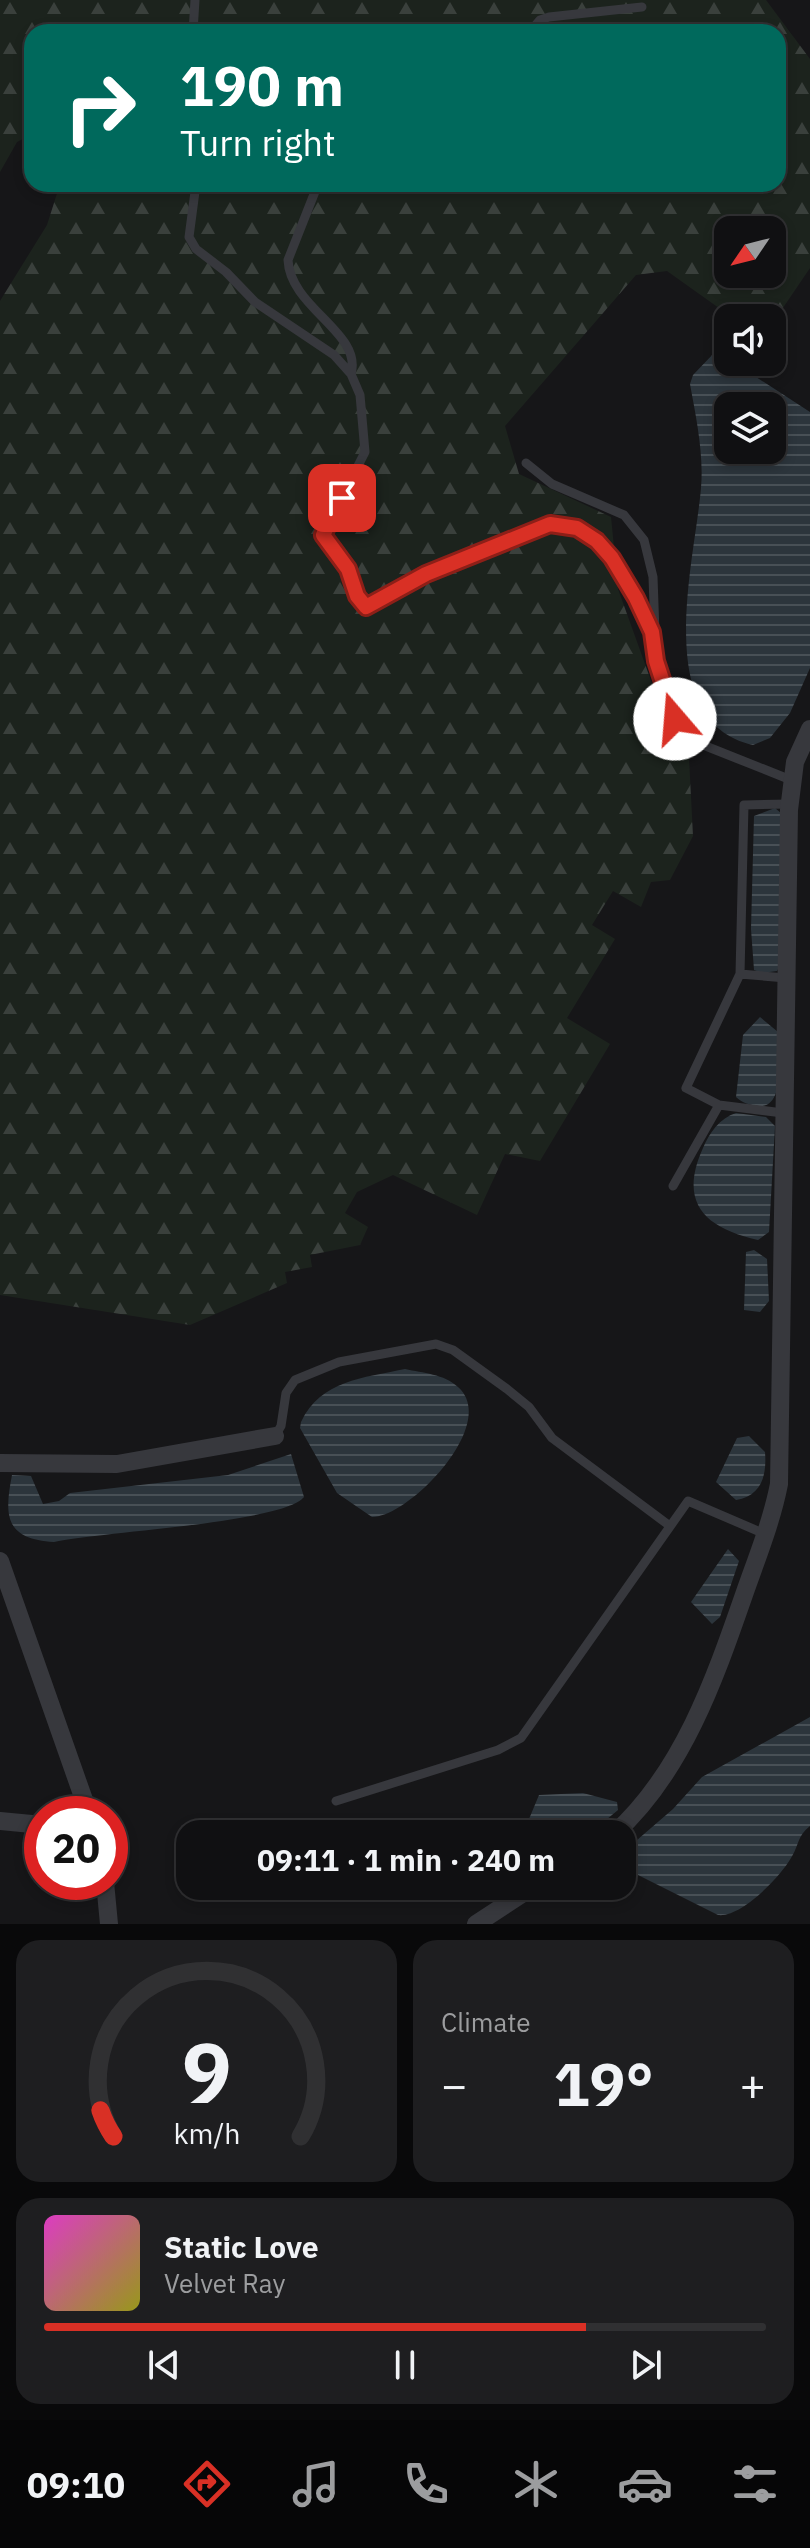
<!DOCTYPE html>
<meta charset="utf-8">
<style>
:root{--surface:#101012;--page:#1e1e20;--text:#f1f3f6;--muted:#9c9d9f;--line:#303032;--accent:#d93025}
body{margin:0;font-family:"IBM Plex Sans",sans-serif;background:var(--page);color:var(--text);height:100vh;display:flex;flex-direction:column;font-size:30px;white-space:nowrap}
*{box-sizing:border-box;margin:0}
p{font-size:26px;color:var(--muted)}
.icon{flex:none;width:44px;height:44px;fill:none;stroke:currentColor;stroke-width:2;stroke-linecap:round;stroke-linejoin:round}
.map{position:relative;height:1924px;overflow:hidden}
.sheet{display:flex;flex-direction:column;gap:16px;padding:16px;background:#09090a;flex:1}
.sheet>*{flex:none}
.guide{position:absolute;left:24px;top:24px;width:762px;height:168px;border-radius:24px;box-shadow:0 4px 12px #0003,0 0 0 2px var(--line);background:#00695c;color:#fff;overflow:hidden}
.needle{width:52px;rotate:235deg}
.buttons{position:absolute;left:714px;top:216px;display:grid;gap:16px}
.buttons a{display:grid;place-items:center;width:72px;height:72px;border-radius:16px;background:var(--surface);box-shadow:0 4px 12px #0003,0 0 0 2px var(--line);font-size:40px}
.speed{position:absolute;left:24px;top:1796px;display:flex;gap:16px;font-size:40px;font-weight:700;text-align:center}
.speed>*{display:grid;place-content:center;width:104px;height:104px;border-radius:50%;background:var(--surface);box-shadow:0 4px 12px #0003,0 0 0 2px var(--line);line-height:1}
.speed .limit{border:12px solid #d22;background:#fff;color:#111}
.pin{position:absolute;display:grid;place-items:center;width:68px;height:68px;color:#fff;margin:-34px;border-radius:16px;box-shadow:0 4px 12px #0006}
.me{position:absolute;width:88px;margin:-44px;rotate:342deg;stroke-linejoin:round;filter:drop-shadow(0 0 6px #0008)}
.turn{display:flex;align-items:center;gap:28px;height:168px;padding:0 24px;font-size:36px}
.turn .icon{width:104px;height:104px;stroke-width:2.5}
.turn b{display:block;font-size:56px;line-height:68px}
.big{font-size:60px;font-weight:800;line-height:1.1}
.sheet .card{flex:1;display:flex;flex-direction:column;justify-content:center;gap:12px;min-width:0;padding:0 28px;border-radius:24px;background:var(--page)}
.sheet .dial{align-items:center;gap:0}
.dial svg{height:208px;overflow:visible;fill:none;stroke:var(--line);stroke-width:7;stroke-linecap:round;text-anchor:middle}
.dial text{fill:var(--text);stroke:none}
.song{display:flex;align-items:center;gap:24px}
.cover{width:96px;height:96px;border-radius:12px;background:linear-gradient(135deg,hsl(310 70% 55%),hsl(60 70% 35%))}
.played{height:8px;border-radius:4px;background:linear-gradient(90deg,var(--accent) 75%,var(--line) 75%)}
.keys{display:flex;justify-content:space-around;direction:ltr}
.heat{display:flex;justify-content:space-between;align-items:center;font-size:44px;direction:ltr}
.sheet .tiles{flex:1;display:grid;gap:16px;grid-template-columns:1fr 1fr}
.card:last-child{grid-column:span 2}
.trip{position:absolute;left:176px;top:1820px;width:460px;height:80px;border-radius:24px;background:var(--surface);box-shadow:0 4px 12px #0003,0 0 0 2px var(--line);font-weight:800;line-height:80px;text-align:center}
.dock{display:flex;height:128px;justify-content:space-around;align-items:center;background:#060607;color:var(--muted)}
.dock .icon{width:56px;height:56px}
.dock .selected{color:var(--accent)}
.dock b{font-size:36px;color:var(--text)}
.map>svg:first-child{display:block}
.forest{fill:url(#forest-firs);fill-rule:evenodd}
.water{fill:url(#water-rules);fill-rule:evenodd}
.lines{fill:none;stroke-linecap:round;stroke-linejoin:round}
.lane{stroke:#37383d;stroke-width:9}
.street{stroke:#37383d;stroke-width:18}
.route-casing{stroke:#8d1f18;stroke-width:20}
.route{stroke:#d93025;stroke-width:14}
</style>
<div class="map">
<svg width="810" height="1924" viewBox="0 0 810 1924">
<defs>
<pattern id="forest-firs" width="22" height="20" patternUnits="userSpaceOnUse" patternTransform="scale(2)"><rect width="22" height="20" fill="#1c231d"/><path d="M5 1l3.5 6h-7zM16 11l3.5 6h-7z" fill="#3a403c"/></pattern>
<pattern id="water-rules" width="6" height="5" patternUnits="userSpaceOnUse" patternTransform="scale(2)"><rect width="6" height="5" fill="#2c353c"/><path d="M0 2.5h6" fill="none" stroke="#485056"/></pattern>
</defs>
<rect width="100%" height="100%" fill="#161618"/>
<!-- forest -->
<path class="forest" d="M0,0H766L810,59V268L772,324V318H733L667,271L636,275L505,426L519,474L611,517L618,589L673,742L689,758L693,836L670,880L651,882L641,907L613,891L592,925L615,939L567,1018L610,1044L540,1161L505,1154L477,1215L393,1175L357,1192L345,1213L368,1227L360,1245L310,1255L312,1267L285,1272L287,1283L190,1325L0,1295V301L47,225L60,184H778V32H32V134L17,142L0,172ZM728,230H772V274H728Z"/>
<!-- water -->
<path class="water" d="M716,351L810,412V668L790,713L770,738L753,745C650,722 695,561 701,488C704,454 696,417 690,384L693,375ZM728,406H772V450H728Z
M775,808L782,814L779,967L777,971L762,973L754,970L751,929L754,816Z
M760,1017L778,1032C778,1050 787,1108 759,1106C750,1105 742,1103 736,1097L743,1035Z
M736,1113L766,1117L775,1126L769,1232L758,1240C705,1228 678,1203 703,1148C709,1133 720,1118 736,1113Z
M754,1250L767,1259L769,1301L760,1312L744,1310L746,1252Z
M405,1369C423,1373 444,1374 458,1387C500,1424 408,1518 372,1517L337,1493L300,1428L301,1422C321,1380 363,1378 405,1369Z
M749,1436L765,1452C767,1476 761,1496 736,1500L716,1482L737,1438Z
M291,1454L304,1497C283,1523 97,1532 54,1542C5,1539 4,1516 12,1475L31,1476L43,1504L59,1501L70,1493L228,1475Z
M728,1549L739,1561L720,1617L712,1624L691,1602Z
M810,1717V1826C797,1836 799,1846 791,1858C780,1877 741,1918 718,1915L624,1868L622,1853L673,1809L702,1777Z
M583,1793L617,1802L618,1810L589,1834H537L529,1819L539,1795Z"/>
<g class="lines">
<!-- lane -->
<path class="lane" d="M193,32L195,0
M530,32L540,20L549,17L642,7
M196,184L189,237L196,249L226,272L255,302L334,355L351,374L360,395L365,452L323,535L348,569L362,604L370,606L426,574L550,524C608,521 630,590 652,632
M318,184L288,260C290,308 363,333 351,374
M526,463L552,484L624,515L644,540L653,577L656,661L675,719L688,739L791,780
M740,974L686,1088L719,1105L783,1113
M786,978L740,974L744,805L789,804
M673,1186L719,1105
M275,1436L281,1426L286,1393L295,1380L339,1362L436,1344L453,1350L507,1389L529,1407L552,1438L670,1526
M336,1801L498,1750L521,1738L688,1501L765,1534"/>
<!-- street -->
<path class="street" d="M0,1463L117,1464L275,1436
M0,1561L89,1814
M0,1821L42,1825
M614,1834C684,1771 716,1675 746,1589C758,1555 772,1520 779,1484L789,810L795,762L810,729
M105,1882L109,1924
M476,1924L534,1886"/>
</g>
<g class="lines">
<defs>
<path id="route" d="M342,498L323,535L348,569L357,596L366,607L426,574L550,524L577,528L597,541L612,558L636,598L652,632L656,661L675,719"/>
</defs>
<!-- route casing -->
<use href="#route" class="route-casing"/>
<!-- route -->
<use href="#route" class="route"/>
</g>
</svg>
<div class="buttons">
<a><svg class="needle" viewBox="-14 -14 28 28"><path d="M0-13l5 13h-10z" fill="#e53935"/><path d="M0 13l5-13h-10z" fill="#9c9d9f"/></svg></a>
<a><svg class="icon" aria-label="sound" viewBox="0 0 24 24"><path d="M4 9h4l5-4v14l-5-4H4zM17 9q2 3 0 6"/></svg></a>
<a><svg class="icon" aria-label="layers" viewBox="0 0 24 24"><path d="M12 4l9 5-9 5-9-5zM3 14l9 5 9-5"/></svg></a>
</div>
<div class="speed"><div class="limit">20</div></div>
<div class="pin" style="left:342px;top:498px;background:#d93025"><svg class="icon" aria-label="arrive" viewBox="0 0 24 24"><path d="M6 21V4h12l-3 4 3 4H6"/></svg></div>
<svg class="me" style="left:675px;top:719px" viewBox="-20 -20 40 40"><circle r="19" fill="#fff"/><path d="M0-13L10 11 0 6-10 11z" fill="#d93025"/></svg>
<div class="trip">09:11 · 1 min · 240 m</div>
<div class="guide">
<div class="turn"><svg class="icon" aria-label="right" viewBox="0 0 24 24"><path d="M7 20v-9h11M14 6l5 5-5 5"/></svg><div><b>190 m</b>Turn right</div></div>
</div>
</div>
<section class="sheet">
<div class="tiles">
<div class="card dial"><svg viewBox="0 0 100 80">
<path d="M14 69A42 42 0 1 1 86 69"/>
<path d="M14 69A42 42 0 0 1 9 59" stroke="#d93025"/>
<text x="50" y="56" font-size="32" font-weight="700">9</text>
<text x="50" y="72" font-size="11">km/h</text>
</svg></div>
<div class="card"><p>Climate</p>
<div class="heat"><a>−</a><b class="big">19°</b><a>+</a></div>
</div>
<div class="card">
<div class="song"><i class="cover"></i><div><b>Static Love</b><p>Velvet Ray</p></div></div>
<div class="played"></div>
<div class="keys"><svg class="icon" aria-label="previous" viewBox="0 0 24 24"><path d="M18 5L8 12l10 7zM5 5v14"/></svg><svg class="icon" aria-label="pause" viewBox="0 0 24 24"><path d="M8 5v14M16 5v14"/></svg><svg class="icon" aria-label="next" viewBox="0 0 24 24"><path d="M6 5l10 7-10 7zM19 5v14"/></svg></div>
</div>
</div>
</section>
<nav class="dock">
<b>09:10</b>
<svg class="icon selected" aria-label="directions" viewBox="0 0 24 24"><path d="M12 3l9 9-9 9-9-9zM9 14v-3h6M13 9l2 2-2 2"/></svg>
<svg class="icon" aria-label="music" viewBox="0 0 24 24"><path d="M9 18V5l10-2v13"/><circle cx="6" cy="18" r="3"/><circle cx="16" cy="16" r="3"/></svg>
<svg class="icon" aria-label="phone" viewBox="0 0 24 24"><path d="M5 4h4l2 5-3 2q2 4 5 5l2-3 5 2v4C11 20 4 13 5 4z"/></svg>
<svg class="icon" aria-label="climate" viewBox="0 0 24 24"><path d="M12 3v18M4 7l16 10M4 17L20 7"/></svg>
<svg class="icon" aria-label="car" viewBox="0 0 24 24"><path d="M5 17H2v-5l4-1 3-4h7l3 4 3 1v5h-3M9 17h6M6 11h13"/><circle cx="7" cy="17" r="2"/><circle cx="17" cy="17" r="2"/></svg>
<svg class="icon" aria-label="filters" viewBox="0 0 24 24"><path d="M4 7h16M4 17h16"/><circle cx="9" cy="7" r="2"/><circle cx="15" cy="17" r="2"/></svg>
</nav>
